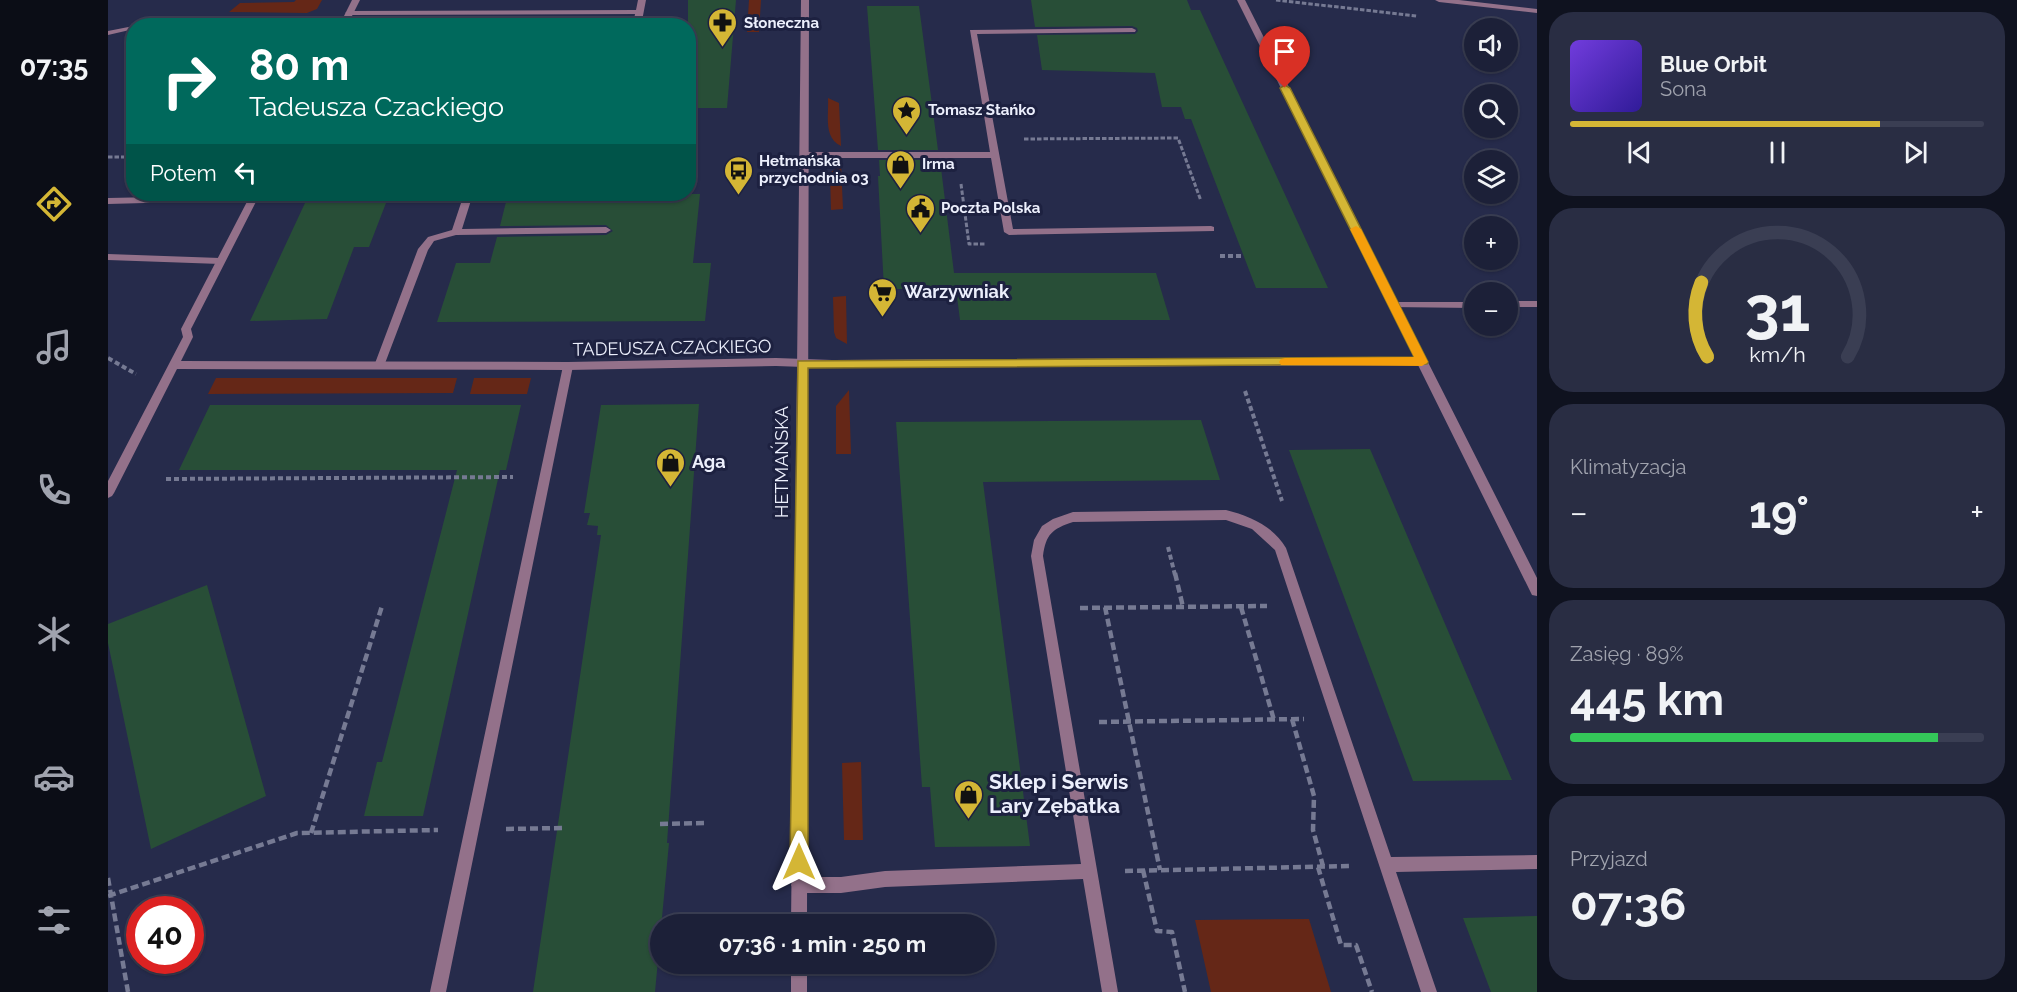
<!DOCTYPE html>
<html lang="pl">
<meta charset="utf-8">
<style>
:root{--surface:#1c2038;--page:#292d43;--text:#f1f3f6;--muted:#a0a3ae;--line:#3a3e53;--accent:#d4b635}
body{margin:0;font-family:Raleway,sans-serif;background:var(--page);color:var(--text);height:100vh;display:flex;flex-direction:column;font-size:22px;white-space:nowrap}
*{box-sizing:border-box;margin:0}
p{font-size:20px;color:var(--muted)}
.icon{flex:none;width:33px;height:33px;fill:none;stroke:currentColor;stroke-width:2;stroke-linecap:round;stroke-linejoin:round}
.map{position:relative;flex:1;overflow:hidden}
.sheet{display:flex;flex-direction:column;gap:12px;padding:12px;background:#0f121f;width:480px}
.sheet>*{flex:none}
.guide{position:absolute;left:18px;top:18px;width:570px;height:183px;border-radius:24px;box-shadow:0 2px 4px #0004,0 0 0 2px var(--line);background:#00695c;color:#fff;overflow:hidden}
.controls{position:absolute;left:1356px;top:18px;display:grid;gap:12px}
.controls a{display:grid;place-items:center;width:54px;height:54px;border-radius:50%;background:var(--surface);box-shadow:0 2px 4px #0004,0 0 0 2px var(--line);font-size:30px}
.speed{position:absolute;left:18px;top:896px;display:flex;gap:12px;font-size:30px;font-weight:700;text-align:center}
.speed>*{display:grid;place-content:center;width:78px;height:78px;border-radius:50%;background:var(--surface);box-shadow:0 2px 4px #0004,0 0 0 2px var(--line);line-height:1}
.speed .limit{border:9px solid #d22;background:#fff;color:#111}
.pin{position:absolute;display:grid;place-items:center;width:51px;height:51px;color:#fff;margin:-62px -26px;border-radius:50% 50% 50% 0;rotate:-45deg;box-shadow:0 0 6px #0007}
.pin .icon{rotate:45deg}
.me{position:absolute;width:66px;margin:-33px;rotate:0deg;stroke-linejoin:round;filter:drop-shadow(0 0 4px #0008)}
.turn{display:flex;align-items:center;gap:21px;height:126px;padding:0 24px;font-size:27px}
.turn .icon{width:78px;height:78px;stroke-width:2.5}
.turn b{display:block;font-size:42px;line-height:51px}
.then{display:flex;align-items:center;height:57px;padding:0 24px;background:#0003;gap:12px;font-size:22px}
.big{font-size:45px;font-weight:700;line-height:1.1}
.sheet .widget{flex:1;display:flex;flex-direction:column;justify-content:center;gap:9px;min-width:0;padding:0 21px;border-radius:24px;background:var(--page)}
.sheet .dial{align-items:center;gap:0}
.dial svg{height:156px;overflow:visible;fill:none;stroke:var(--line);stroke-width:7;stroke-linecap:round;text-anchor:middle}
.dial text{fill:var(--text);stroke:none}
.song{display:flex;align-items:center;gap:18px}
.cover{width:72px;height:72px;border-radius:9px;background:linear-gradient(135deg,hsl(260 70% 55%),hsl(250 70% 35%))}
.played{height:6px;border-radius:3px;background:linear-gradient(90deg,var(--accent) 75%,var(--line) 75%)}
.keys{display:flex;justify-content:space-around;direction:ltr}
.heat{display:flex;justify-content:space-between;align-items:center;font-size:33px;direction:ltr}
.charge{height:9px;border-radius:4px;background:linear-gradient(90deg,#34c759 89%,var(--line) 0)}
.trip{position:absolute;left:542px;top:914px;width:345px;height:60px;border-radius:30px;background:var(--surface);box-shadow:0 2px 4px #0004,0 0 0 2px var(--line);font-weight:700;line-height:60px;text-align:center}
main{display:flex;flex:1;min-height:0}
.tab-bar{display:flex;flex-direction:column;width:108px;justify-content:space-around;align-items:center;background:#0b0d16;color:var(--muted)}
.tab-bar .icon{width:42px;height:42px}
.tab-bar .selected{color:var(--accent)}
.tab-bar b{font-size:27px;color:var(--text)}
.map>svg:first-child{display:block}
.green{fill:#652717}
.building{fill:#284e37}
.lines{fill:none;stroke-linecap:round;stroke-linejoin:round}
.path-far2{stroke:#767a93;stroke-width:3;stroke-dasharray:4.5 2;stroke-linecap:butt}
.path-far1{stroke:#767a93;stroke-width:4;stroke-dasharray:5 3;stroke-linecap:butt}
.path{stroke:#767a93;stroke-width:4.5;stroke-dasharray:8 4;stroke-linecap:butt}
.service{fill:#93718a;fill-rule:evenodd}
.minor{fill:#93718a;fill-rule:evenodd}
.tertiary{fill:#93718a;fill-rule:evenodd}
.route{fill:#d4b635;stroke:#8a7622;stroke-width:1.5}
.slow{fill:#f59e0b}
.labels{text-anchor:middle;stroke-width:6;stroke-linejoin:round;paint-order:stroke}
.far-poi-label{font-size:15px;font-weight:bold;fill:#eceffc;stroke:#1d2140;text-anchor:start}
.poi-label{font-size:18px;font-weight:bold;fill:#eceffc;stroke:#1d2140;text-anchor:start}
.street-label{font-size:18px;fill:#eceffc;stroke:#1d2140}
.near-poi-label{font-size:21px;font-weight:bold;fill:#eceffc;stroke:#1d2140;text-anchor:start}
</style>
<main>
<nav class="tab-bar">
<b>07:35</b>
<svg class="icon selected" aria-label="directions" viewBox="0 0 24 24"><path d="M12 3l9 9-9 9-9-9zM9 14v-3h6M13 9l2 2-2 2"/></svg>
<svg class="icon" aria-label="music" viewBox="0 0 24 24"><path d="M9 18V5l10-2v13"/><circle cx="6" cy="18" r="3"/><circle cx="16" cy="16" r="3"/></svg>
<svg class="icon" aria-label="phone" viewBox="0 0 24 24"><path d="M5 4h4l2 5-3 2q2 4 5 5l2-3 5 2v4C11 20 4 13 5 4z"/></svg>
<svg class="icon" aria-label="climate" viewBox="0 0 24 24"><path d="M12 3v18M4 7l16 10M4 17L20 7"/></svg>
<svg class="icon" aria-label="car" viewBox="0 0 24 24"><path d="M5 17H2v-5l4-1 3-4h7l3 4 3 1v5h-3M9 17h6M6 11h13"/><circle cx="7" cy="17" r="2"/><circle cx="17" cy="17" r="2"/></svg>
<svg class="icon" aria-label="filters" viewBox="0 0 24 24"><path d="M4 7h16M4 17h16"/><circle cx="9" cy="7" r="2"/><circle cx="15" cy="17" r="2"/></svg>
</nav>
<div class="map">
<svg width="1429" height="992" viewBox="0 0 1429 992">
<rect width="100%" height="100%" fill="#262b4b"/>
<!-- green -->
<path class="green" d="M188,0H214L209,9L199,13L121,12L132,3L186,2Z
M641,0H653L651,32H639Z
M720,98L731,103L733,146C715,138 721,115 720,98Z
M733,164L735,209L723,210L722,173Z
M738,296L739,344L728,338L726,332L725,297Z
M108,378H349L345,393L100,394Z
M366,378H423L419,394H362Z
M741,390L743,454H728V406Z
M753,762L755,840H736L734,763Z
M1201,919L1223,992H1103L1087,920Z"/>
<!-- building -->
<path class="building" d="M580,0H628L619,108H580Z
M923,0H1079L1083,10H1092L1220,288H1148L1083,119H1077L1073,107H1054L1047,73L934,70L929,35L1027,34L1030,31L1029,28L1024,26L927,27Z
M759,6H811L830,150H770Z
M771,160H832L848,289H776L770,176H772Z
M400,194H592L585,263H603L597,321L329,322L348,263H382L389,237L498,235L505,231L498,225L392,226Z
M197,203H278L261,247H246L219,319L142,321Z
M846,273H1048L1062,320H852Z
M591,404L559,843H561L547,992H425L493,535H489L490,526L479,525L482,513H476L493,405Z
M102,405H413L398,470H392L315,816H256L269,762H274L349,470H71Z
M1093,420L1112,480L875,482L922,846L827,847L822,787H814L788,422Z
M1262,449L1404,780L1305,781L1181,450Z
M99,585L158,796L43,849L0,643V624Z
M1429,916V992H1383L1355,918Z"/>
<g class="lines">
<!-- path-far2 -->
<path class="path-far2" d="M1168,0L1309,16
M916,139L1070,138L1093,201
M0,157H26
M853,184L861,244H877"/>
<!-- path-far1 -->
<path class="path-far1" d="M1112,256H1135
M0,358L28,374
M1137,391L1174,501
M58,479L405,477
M1060,547L1067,575"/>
<!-- path -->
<path class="path" d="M1067,573L1075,607
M997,607L1052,870
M1133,607L1166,720
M972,608L1159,606
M1184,719L1206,796L1205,830L1215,866
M991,722L1196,719
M552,824L600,823
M398,829L454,828
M203,833L274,606
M1210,867L1233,945H1248L1264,992
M1035,870L1049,931L1064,932L1077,992
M1017,871L1243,866
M0,878L20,992
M0,896L189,833L330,830"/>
<!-- service -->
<path class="service" d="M530,0H538L533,26H525L527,14L241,15L237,13L241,11L528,10Z
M51,21L236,22L240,24L26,26V29L0,35V31Z
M1024,28L1028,30L1027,32L869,34L905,229L1103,226L1106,227V231L901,235L896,232L883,158H696L692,155L696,152H882L862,30Z
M356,194H365L354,229L498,227L503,230L498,233L348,235L326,241L320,250L276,366L275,369H267L266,366L310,249L320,237L344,230Z
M144,195L147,196V200L0,204V198Z
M0,254L112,258L117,261L112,264L0,260Z
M1400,301H1429V307H1400Z
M1286,302H1366V308L1282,307L1281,305L1282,303Z
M460,362L465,366L338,992H322L455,366Z
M1118,510C1142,516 1165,526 1178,548L1283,857L1429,855V869L1288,872L1329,992H1313L1167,550L1144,529L1118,520L965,522C944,529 938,534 935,556L1010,992H994L975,879L777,887L733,893H691L686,890L683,885L686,880L691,877H733L777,871L973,864L923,556L926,540L934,526L945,519L965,512Z"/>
<!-- minor -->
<path class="minor" d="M244,0H252L239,26H231Z
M1129,0H1137L1429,578V596L1424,595L1310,365L724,368L668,366L460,370L69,369L6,493L4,496L0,498V481L75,337L73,329L143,194H152L83,329L85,337L73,361L460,362L668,358L724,360L1307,357Z
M1327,0H1351L1429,9V13L1331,2Z"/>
<!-- tertiary -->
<path class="tertiary" d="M693,0H701L699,924H683Z
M683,963H699V992H683Z"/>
</g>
<!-- route -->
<path class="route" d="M1177,85L1182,88L1320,362L1319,364L700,368V862L697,868L691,870L685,868L682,862L690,361L1306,357L1172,88Z"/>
<!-- slow -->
<path class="slow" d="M1248,226L1253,229L1320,362L1314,366L1173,365L1171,362L1173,359L1177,358L1306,357L1242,229Z"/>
<!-- icons -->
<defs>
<symbol id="pharmacy-pin" viewBox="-11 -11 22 30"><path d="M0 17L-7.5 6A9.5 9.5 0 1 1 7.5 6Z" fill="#d4b635" stroke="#1d2140"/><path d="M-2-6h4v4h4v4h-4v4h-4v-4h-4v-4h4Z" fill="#111"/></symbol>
<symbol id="sight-pin" viewBox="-11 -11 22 30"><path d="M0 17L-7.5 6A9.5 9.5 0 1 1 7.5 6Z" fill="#d4b635" stroke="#1d2140"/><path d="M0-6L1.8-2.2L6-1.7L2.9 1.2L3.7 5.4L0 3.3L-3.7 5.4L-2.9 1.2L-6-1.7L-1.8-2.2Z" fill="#111"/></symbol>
<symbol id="shop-pin" viewBox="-11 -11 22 30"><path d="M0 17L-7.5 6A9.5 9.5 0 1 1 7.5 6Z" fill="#d4b635" stroke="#1d2140"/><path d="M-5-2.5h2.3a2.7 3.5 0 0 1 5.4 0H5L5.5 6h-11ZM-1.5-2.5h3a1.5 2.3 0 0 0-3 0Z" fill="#111"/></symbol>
<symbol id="bus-pin" viewBox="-11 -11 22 30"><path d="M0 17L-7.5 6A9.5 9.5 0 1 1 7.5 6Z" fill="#d4b635" stroke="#1d2140"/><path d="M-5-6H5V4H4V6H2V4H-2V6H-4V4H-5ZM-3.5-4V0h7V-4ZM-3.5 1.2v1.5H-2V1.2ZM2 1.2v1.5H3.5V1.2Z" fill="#111"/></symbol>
<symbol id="civic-pin" viewBox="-11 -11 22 30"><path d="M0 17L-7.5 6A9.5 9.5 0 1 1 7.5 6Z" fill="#d4b635" stroke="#1d2140"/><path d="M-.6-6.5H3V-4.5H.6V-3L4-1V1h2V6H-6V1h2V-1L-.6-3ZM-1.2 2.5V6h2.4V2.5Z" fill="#111"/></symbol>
<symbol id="supermarket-pin" viewBox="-11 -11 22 30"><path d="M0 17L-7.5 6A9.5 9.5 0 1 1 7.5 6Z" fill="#d4b635" stroke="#1d2140"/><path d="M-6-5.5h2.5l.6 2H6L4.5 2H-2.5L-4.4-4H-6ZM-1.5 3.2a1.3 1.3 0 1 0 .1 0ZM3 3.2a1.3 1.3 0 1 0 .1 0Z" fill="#111"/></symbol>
</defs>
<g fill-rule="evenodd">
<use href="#pharmacy-pin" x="598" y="6" width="33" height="45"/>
<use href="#sight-pin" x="782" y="94" width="33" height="45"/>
<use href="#shop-pin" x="776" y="148" width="33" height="45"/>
<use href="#bus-pin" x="614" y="154" width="33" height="45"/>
<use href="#civic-pin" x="796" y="192" width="33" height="45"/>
<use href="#supermarket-pin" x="758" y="276" width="33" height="45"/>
<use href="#shop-pin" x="546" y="446" width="33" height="45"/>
<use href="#shop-pin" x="844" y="778" width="33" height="45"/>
</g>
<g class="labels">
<!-- far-poi labels -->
<g class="far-poi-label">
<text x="636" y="28">Słoneczna</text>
<text x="820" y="115">Tomasz Stańko</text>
<text x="651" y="166">Hetmańska<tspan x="651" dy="17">przychodnia 03</tspan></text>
<text x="814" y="169">Irma</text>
<text x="833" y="213">Poczta Polska</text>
</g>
<!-- poi labels -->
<g class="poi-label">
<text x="796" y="298">Warzywniak</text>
<text x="584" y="468">Aga</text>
</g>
<!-- street labels -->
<g class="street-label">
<text transform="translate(564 348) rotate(-1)" y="6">TADEUSZA CZACKIEGO</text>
<text transform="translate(674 462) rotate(-90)" y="6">HETMAŃSKA</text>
</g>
<!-- near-poi labels -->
<g class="near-poi-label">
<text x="881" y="789">Sklep i Serwis<tspan x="881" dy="24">Lary Zębatka</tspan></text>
</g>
</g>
</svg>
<div class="controls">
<a><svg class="icon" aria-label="sound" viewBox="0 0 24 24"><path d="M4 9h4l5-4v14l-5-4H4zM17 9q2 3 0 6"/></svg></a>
<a><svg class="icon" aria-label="search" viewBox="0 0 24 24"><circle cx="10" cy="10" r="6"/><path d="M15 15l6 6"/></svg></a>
<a><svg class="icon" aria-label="layers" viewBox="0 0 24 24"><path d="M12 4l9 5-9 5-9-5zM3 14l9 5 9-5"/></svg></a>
<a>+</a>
<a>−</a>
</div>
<div class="speed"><div class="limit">40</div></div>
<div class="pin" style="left:1177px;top:88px;background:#d93025"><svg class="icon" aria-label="arrive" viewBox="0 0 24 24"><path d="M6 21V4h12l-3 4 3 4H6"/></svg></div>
<svg class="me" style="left:691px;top:862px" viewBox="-20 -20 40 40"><path d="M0-17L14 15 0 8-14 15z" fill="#d4b635" stroke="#fff" stroke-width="4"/></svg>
<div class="trip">07:36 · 1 min · 250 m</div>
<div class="guide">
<div class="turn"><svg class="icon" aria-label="right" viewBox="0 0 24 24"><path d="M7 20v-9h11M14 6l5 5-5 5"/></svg><div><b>80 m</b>Tadeusza Czackiego</div></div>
<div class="then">Potem<svg class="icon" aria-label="left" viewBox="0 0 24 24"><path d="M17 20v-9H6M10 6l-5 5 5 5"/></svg></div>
</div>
</div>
<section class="sheet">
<div class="widget">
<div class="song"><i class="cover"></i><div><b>Blue Orbit</b><p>Sona</p></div></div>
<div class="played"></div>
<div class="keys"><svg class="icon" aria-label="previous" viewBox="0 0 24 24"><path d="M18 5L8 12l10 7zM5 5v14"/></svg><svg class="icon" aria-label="pause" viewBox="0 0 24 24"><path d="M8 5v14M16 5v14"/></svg><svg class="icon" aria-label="next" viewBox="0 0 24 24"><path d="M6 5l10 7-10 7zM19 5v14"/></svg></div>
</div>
<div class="widget dial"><svg viewBox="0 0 100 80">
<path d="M14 69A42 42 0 1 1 86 69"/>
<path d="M14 69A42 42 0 0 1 11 31" stroke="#d4b635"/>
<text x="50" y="56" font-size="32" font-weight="700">31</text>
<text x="50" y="72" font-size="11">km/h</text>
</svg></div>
<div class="widget"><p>Klimatyzacja</p>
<div class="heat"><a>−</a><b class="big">19°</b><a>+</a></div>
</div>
<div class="widget"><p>Zasięg · 89%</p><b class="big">445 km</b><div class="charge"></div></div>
<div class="widget"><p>Przyjazd</p><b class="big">07:36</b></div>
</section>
</main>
